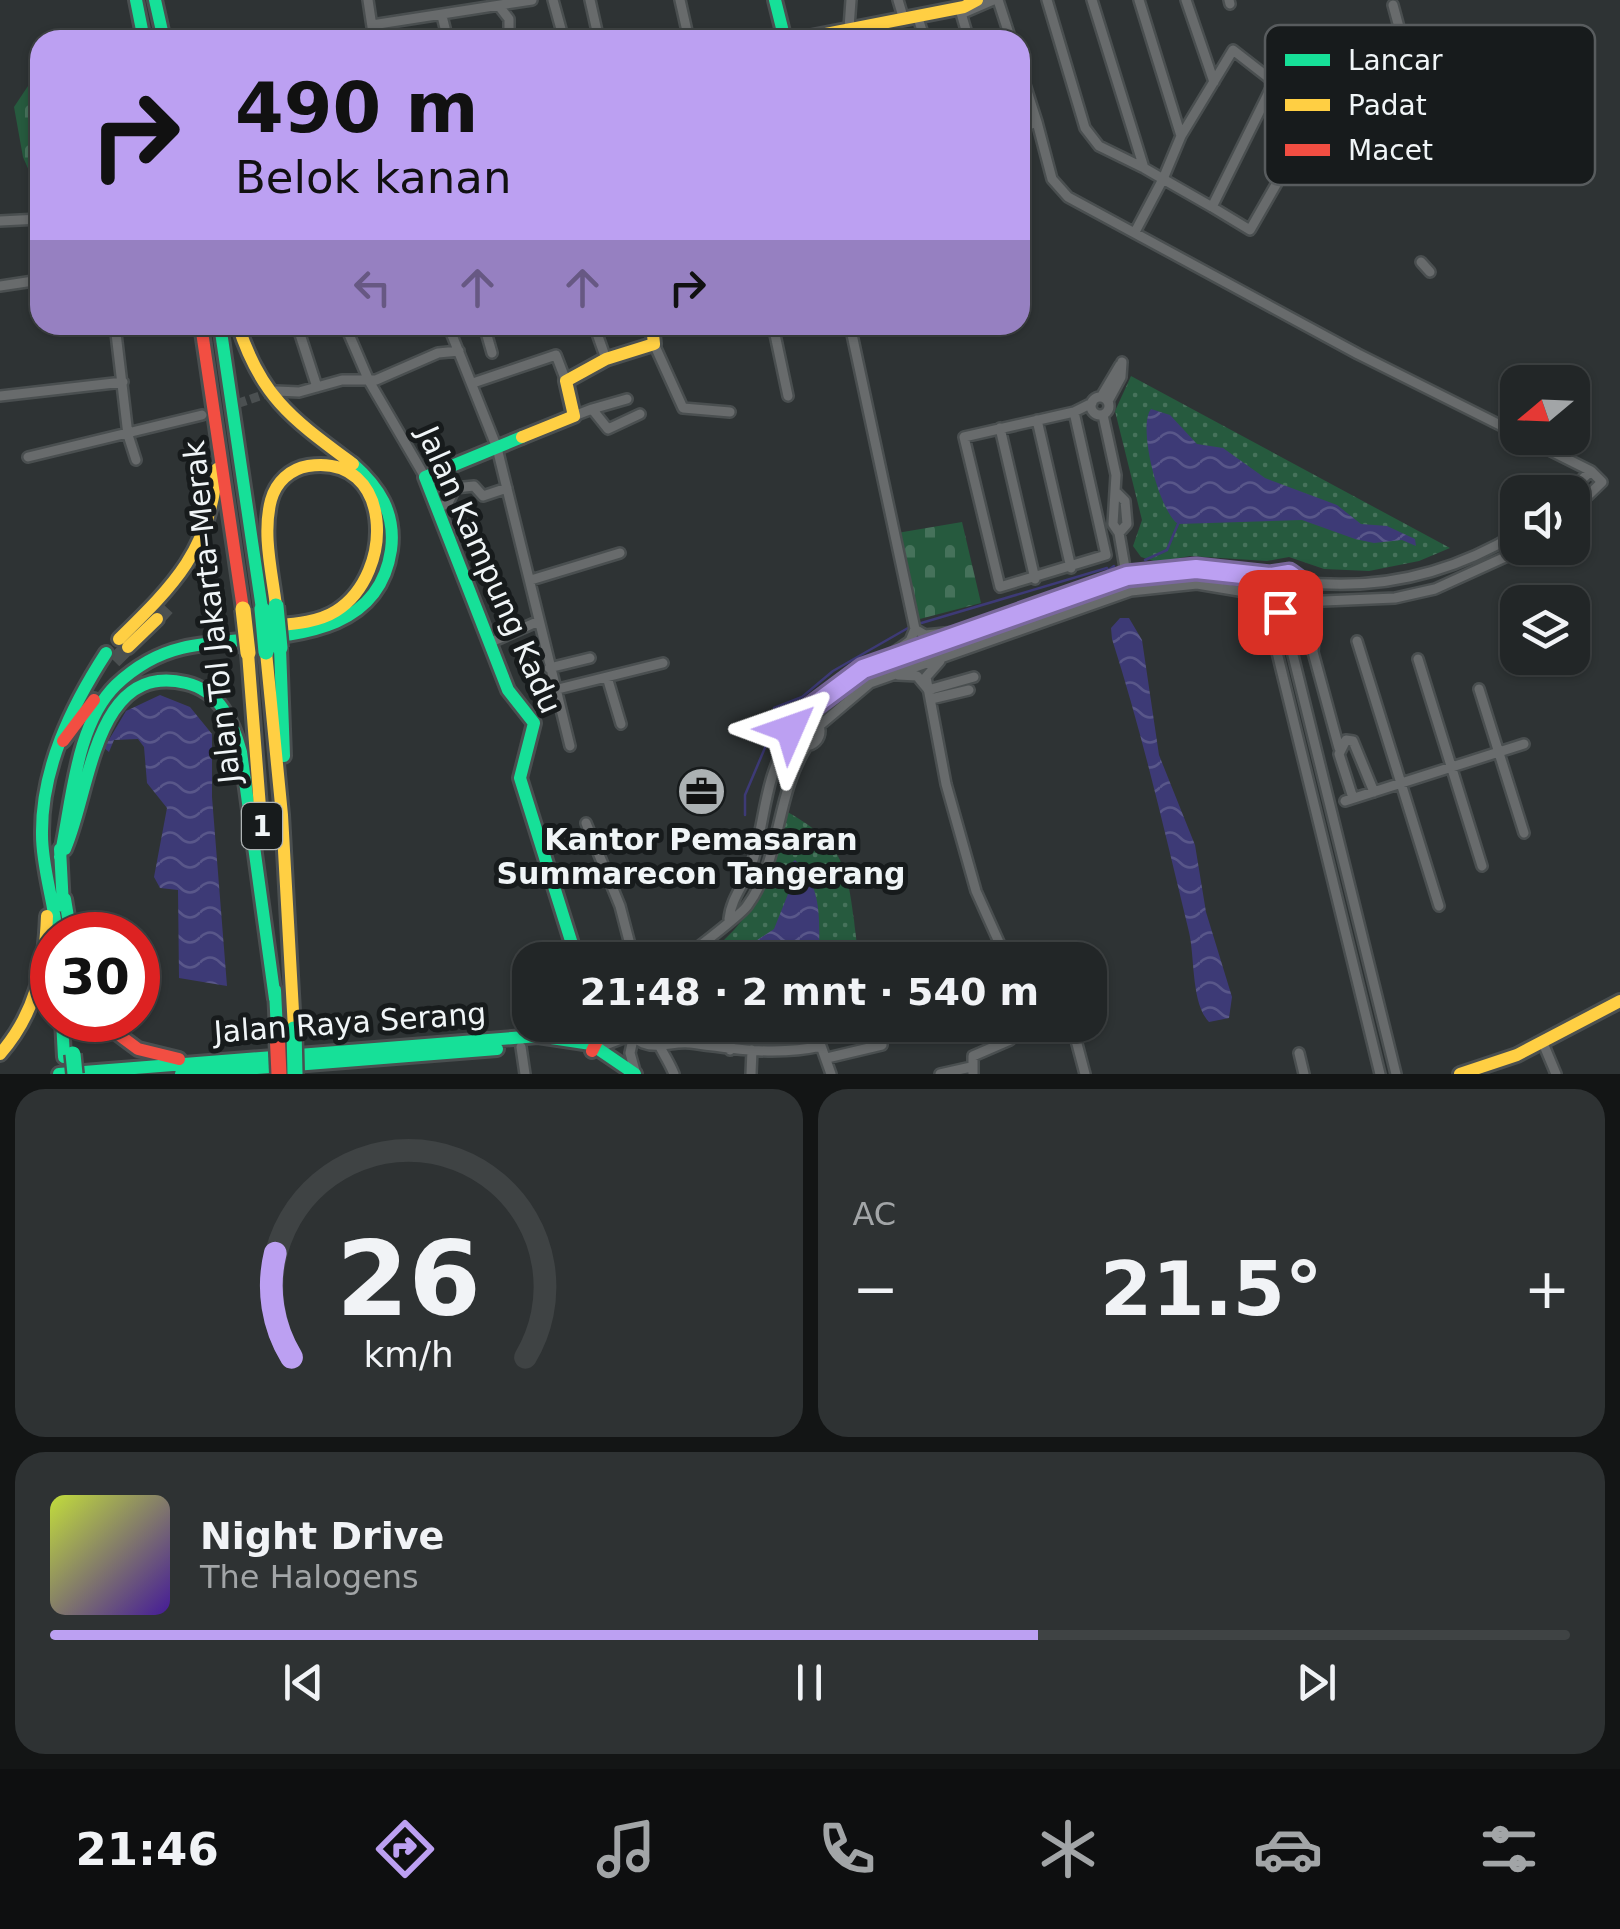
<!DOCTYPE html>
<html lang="id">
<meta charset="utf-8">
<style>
:root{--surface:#222627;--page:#2e3233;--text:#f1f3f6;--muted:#a2a5a7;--line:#3f4344;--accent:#bca0f2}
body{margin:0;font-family:"DejaVu Sans",sans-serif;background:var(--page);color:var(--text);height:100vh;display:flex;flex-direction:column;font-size:38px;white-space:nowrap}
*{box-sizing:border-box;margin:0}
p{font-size:32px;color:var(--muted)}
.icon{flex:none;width:55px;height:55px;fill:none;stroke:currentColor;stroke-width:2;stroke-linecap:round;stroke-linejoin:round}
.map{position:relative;height:1074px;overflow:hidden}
.details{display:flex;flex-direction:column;gap:15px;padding:15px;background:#131515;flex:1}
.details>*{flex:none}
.hud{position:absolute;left:30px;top:30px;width:1000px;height:305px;border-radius:30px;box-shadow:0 2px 8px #0004,0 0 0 2px var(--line);background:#bca0f2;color:#111;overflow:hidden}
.needle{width:65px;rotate:251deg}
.buttons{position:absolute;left:1500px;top:365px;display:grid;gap:20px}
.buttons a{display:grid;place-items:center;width:90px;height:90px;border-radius:20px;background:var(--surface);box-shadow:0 2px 8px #0004,0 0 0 2px var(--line);font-size:50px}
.speed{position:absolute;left:30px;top:912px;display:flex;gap:20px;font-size:50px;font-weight:700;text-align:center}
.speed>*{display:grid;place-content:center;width:130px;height:130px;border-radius:50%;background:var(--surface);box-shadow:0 2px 8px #0004,0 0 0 2px var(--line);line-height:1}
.speed .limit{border:15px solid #d22;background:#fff;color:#111}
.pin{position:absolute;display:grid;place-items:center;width:85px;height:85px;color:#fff;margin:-42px;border-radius:20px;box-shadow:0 5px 15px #0006}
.me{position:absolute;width:110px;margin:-55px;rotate:47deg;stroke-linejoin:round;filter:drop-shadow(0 0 8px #0008)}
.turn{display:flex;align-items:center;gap:35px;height:210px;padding:0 40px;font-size:45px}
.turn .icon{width:130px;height:130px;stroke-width:2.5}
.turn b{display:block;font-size:70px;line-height:85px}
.lanes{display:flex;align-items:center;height:95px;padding:0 40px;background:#0003;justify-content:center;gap:50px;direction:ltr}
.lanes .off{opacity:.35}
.big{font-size:75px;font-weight:600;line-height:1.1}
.details .widget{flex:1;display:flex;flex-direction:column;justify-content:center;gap:15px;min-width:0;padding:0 35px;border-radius:30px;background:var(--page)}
.details .dial{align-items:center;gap:0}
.dial svg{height:260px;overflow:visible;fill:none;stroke:var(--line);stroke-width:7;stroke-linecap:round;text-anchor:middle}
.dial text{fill:var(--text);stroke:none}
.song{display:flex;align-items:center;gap:30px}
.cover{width:120px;height:120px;border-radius:15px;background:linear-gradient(135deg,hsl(70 70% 55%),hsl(260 70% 35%))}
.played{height:10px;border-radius:5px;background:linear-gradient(90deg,var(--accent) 65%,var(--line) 65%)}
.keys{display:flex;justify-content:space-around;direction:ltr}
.heat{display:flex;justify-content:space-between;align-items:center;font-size:55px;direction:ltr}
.details .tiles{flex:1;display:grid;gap:15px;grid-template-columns:1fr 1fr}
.widget:last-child{grid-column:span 2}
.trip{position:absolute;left:512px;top:942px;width:595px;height:100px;border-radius:30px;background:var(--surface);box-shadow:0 2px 8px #0004,0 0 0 2px var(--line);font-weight:600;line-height:100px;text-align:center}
.menu{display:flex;height:160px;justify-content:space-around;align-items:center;background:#0e0f10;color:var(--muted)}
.menu .icon{width:70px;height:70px}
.menu .active{color:var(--accent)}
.menu b{font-size:45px;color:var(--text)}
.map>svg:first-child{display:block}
.cemetery{fill:url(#cemetery-stones)}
.park{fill:url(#park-dots)}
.water{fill:url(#water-waves)}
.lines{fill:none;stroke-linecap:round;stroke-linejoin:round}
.stream{stroke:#3d3a76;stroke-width:2.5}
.street-tunnel{stroke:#4b5051;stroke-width:9;stroke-dasharray:9 4.5;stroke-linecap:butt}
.highway-tunnel{stroke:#4b5051;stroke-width:15;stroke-dasharray:15 8;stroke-linecap:butt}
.street-casing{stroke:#4a4f50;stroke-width:14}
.fast-casing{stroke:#4a4f50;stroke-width:18}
.slow-casing{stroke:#4a4f50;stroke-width:18}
.jam-casing{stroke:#4a4f50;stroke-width:18}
.street{stroke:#686b6c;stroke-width:9}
.fast{stroke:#16e098;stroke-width:12}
.slow{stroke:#ffcf43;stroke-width:12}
.jam{stroke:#f24e42;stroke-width:12}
.street-bridge-casing{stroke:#4a4f50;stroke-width:14;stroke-linecap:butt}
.fast-bridge-casing{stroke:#4a4f50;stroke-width:20;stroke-linecap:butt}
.slow-bridge-casing{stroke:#4a4f50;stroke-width:20;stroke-linecap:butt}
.jam-bridge-casing{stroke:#4a4f50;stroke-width:20;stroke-linecap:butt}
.street-bridge{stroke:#686b6c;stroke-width:9}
.fast-bridge{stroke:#16e098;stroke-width:15}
.slow-bridge{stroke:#ffcf43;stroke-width:15}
.jam-bridge{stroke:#f24e42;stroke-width:15}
.route-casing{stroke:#7a689d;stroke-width:25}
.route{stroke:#bca0f2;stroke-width:18}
.labels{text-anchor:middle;stroke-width:10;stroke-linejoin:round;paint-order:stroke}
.shield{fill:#171b1c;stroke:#afb4b5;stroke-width:2.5}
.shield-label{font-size:28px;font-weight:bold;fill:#f0f5f7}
.street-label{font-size:30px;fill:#f0f5f7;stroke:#171b1c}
.poi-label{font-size:30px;font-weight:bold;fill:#f0f5f7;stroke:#171b1c}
.key{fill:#171b1c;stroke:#585c5e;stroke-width:2.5}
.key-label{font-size:28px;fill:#f0f5f7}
</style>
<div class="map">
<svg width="1620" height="1074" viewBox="0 0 1620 1074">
<defs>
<pattern id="cemetery-stones" width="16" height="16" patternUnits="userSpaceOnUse" patternTransform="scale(2.5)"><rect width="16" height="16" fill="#265a3e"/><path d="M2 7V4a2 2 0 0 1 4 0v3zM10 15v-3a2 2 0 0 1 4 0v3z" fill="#46725b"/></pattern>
<pattern id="park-dots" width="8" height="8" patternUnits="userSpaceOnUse" patternTransform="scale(2.5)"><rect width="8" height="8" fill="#265a3e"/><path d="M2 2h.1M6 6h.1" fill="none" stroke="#46725b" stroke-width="1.8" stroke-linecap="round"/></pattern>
<pattern id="water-waves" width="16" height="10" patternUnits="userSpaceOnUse" patternTransform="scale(2.5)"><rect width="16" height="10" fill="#3d3a76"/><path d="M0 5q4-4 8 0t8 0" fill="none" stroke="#59578a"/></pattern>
</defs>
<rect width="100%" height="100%" fill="#2e3334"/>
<!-- cemetery -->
<path class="cemetery" d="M40,80V188L36,187L23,157L14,107L30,83Z
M962,522L981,603L916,620L897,533Z"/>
<!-- park -->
<path class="park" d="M1131,376L1450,548L1419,561L1369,571L1324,569L1289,557L1267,561L1190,556L1157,562L1141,557L1133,546L1142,520L1115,411Z
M784,810C838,840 847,860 854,920C855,933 859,947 855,960H697C754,926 773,872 784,810Z"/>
<!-- water -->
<path class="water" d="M1151,409L1170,415L1197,444L1223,448L1265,478L1337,505L1361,524L1387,526L1415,539L1416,546L1402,540L1374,543L1355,539L1302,520L1178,524C1159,511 1137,427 1151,409Z
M1120,618H1129L1142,640L1159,755L1195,845L1206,912L1232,997L1229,1018L1209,1022C1191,1003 1195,958 1189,932C1165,833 1143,736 1112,639L1111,628Z
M160,695L190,707L212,734V797L227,986L179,978L178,890L160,888L154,877L167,808L147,783L144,747L138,739L114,740L109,752L104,748L126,711Z
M795,860C820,884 820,913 819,949C782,947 777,931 746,960H727L774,929L796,874L790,865Z"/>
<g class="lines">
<!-- stream -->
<path class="stream" d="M1145,560L1167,550L1178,524
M1107,571L1114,566
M918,624L1107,568
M774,708L802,697L833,671L908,628
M745,815V795L767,743L765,731"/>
<!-- street-tunnel -->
<path class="street-tunnel" d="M212,412L269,393"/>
<!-- highway-tunnel -->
<path class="highway-tunnel" d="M157,619L168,607
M114,661L128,647"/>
<defs>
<path id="street" d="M368,0L374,40
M553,0L564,40
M590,0L599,40
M680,0L689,40
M898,0L904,20
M998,0L1011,40
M1047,0L1085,128L1099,146L1144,168
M1092,0L1144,168L1163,179L1181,136L1233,50L1274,82L1212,207L1163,179L1135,232
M1139,0L1181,136
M1186,0L1214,82
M1229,0L1230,4
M499,6L509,19V39
M961,13L969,40
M963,13L993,0
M442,16L448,40
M919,21L925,40
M372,25L532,0
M849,28L851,0
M879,28L883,40
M1020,69L1037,122
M1274,82L1403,42
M1020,128L1037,122L1052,179L1068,197L1358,354L1518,434
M1212,207L1250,230L1309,127L1416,90L1393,5
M0,221L40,219
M1421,262L1430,272
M0,286L40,280
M115,325L128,435L136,460
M297,325L317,387
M345,325L369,381L425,477
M448,325L497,448L570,746
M484,325L492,353
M594,325L606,359
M773,325L788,396
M850,325L915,629L910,641L893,653
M654,344L683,408L730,412
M473,383L556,355L566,381
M276,391L299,392L342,380H376L438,353L459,351
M0,396L123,382
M1101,397L1120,365
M1091 406a9 9 0 1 1 18 0a9 9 0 1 1-18 0Z
M1108,401L1121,377L1122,362
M592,409L627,399
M1074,412L1106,555L1000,587L964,437L1074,412L1092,403
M1103,415L1116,475L1113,524L1119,533L1127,579
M574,416L592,409L608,429L640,414
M1037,420L1071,568
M1000,428L1035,579
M1525,438L1591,471L1602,482L1572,511
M28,457L202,415
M1568,492L1591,471
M1117,493L1125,501L1127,524L1119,533
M438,508L448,503L455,488L474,486L483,496L507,488
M531,580L620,553
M1300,582C1378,591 1451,574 1518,533
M1317,600L1313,652L1339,748
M1300,602L1395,598L1435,589L1525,548
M1269,606L1280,612L1293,610L1303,592L1300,582L1289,573L1270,577L1263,595L1380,1074
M1293,610L1289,639L1396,1074
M915,629L925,635L955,632
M1357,641L1439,906
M489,643L539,621
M1418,659L1482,866
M940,661L926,677L946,784L976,891L1007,960
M549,668L590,658
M898,675L917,676L927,688
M607,677L621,724
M1479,689L1524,833
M554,690L663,663
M928,690L974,677
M931,699L969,690
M790 731a15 15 0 1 1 30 0a15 15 0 1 1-30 0Z
M803,716L863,669L1127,577L1197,569L1270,577
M819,726L870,683L1131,591L1197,584L1263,595
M1353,798L1339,754L1346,740L1353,741L1374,792
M1345,801L1524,744
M586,823L620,906L634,960
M729,919C731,897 747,881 753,860C766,817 764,776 791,737
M682,960C695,949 740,916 747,906C782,859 775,795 807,746
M651,1025C656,1045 667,1056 674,1074
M1072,1025L1085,1074
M599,1037L605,1028H625C630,1033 636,1040 643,1043C658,1049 674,1041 690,1043C733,1049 777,1056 821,1046L831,1074
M633,1039L630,1053L635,1071
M1543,1043L1556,1074
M521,1047L525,1074
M600,1047L629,1036
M730,1050L731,1025
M1299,1053L1304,1074
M827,1058L882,1045
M751,1074L752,1050
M940,1074L971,1067
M973,1074V1056L1010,1040L1023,1025"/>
<path id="fast" d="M136,0L144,40
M155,0L164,40
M775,0L785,40
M220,325L262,609
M522,437L425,477L508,690L534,723L520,778L577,960
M280,648L284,756
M60,849L63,906
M65,849C91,790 94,661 186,683C220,691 233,722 241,752L275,999
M60,857C72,804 75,725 116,685C135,667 157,654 182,648C254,631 376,652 391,550C396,513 379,487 353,464
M65,899L71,935
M57,935C54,901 42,868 42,835C41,769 71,707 106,653
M275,990L277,1031
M62,1020L64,1057
M59,1074L538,1036L591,1044L635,1074
M181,1074L497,1049"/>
<path id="slow" d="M795,40L964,7L977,0
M238,325C261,398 294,420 353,464
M522,437L574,416L566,381L606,359L654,344L652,325
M269,626C291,624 317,623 336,611C396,573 393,453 308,466C290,469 276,482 271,500C262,534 272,572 276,606
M119,639C174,585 210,550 217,469
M128,647L157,619
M266,652L282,815L294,1029
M248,653L262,833
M0,1054C35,1014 45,969 47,916
M1460,1074L1517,1055L1620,1001"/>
<path id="jam" d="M201,325L243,609
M63,741L94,700
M99,1020L138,1049L179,1059
M592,1051L599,1037L596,1025"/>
</defs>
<!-- street casing -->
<use href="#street" class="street-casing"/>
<!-- fast casing -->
<use href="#fast" class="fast-casing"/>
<!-- slow casing -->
<use href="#slow" class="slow-casing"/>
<!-- jam casing -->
<use href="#jam" class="jam-casing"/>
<!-- street -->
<use href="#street" class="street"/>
<!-- fast -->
<use href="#fast" class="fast"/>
<!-- slow -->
<use href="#slow" class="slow"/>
<!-- jam -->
<use href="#jam" class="jam"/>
<defs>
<path id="street-bridge" d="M633,1039L639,1026"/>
<path id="fast-bridge" d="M276,606L280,648
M262,609L266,652
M294,1029L295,1074
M73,1054L75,1074"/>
<path id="slow-bridge" d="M243,609L248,653"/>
<path id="jam-bridge" d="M277,1031L279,1074"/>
</defs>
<!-- street-bridge casing -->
<use href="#street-bridge" class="street-bridge-casing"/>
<!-- fast-bridge casing -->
<use href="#fast-bridge" class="fast-bridge-casing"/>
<!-- slow-bridge casing -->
<use href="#slow-bridge" class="slow-bridge-casing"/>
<!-- jam-bridge casing -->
<use href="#jam-bridge" class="jam-bridge-casing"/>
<!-- street-bridge -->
<use href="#street-bridge" class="street-bridge"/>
<!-- fast-bridge -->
<use href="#fast-bridge" class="fast-bridge"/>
<!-- slow-bridge -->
<use href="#slow-bridge" class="slow-bridge"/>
<!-- jam-bridge -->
<use href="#jam-bridge" class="jam-bridge"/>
</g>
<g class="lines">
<defs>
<path id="route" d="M790,729L796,719L863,669L1127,576L1196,569L1270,577L1289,574L1300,582L1303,592L1293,610L1280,612"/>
</defs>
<!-- route casing -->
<use href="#route" class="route-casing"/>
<!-- route -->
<use href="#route" class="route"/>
</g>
<!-- icons -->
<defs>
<symbol id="office-disc" viewBox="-11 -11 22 22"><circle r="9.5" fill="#acb1b3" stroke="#171b1c"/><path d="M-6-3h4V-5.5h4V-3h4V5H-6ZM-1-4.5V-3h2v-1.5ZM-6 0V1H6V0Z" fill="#111"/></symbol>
</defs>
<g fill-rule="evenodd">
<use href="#office-disc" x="674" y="764" width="55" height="55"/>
</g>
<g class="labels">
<!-- shield labels -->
<rect class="shield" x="242" y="803" width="40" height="46" rx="8"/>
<g class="shield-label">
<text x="262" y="836">1</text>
</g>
<!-- street labels -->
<g class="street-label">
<text transform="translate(489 570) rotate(66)" y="10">Jalan Kampung Kadu</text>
<text transform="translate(212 612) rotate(-96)" y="10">Jalan Tol Jakarta–Merak</text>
<text transform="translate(350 1023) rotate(-4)" y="10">Jalan Raya Serang</text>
</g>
<!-- poi labels -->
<g class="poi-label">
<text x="701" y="850">Kantor Pemasaran<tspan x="701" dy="34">Summarecon Tangerang</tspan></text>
</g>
</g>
<!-- legend -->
<rect x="1265" y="25" width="330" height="160" rx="15" class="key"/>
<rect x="1285" y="54" width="45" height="12" fill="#16e098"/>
<rect x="1285" y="99" width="45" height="12" fill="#ffcf43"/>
<rect x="1285" y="144" width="45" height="12" fill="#f24e42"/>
<g class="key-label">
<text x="1348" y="70">Lancar</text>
<text x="1348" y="115">Padat</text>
<text x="1348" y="160">Macet</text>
</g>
</svg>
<div class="buttons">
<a><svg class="needle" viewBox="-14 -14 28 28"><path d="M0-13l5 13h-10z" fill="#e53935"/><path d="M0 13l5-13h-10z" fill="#a2a5a7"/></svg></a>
<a><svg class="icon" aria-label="sound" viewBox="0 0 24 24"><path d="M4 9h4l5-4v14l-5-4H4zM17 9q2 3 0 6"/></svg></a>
<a><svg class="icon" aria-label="layers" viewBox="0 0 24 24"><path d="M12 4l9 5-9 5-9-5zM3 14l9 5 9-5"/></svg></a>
</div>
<div class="speed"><div class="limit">30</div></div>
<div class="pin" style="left:1280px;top:612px;background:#d93025"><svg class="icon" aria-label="arrive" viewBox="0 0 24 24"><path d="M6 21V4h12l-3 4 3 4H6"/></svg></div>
<svg class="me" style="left:790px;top:729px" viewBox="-20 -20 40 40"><path d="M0-17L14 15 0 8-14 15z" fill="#bca0f2" stroke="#fff" stroke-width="4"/></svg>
<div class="trip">21:48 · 2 mnt · 540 m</div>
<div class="hud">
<div class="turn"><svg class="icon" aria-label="right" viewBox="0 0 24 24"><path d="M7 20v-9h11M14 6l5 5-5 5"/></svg><div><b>490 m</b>Belok kanan</div></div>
<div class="lanes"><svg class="icon off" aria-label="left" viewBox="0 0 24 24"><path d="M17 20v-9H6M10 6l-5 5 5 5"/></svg><svg class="icon off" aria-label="ahead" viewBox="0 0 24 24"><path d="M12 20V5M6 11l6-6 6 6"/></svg><svg class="icon off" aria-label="ahead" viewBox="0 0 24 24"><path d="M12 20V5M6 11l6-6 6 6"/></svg><svg class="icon" aria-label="right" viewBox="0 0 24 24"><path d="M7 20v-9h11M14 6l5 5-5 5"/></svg></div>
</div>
</div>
<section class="details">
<div class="tiles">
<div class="widget dial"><svg viewBox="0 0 100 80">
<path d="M14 69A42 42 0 1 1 86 69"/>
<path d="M14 69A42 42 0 0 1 9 37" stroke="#bca0f2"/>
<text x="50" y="56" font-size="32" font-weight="700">26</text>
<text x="50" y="72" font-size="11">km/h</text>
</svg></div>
<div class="widget"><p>AC</p>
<div class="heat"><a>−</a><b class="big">21.5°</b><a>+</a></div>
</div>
<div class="widget">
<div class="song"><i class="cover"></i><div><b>Night Drive</b><p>The Halogens</p></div></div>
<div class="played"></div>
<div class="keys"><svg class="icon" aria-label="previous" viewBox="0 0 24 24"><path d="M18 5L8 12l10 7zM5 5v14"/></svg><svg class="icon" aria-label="pause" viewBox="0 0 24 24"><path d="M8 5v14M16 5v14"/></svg><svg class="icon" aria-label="next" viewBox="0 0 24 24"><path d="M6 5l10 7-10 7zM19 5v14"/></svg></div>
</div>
</div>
</section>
<nav class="menu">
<b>21:46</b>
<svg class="icon active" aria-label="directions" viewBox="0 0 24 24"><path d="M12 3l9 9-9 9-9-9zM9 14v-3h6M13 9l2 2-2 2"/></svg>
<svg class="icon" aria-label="music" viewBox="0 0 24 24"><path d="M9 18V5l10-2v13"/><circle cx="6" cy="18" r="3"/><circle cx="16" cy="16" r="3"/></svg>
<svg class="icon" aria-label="phone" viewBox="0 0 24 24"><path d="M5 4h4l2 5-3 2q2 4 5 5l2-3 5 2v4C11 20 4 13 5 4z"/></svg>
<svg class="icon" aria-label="climate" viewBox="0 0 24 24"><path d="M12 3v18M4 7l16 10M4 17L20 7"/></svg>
<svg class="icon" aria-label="car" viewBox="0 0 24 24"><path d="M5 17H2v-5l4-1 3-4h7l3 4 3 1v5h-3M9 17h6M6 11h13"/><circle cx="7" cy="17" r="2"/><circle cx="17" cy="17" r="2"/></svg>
<svg class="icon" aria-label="filters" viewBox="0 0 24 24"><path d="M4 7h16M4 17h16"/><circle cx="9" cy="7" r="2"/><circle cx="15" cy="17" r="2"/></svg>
</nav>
